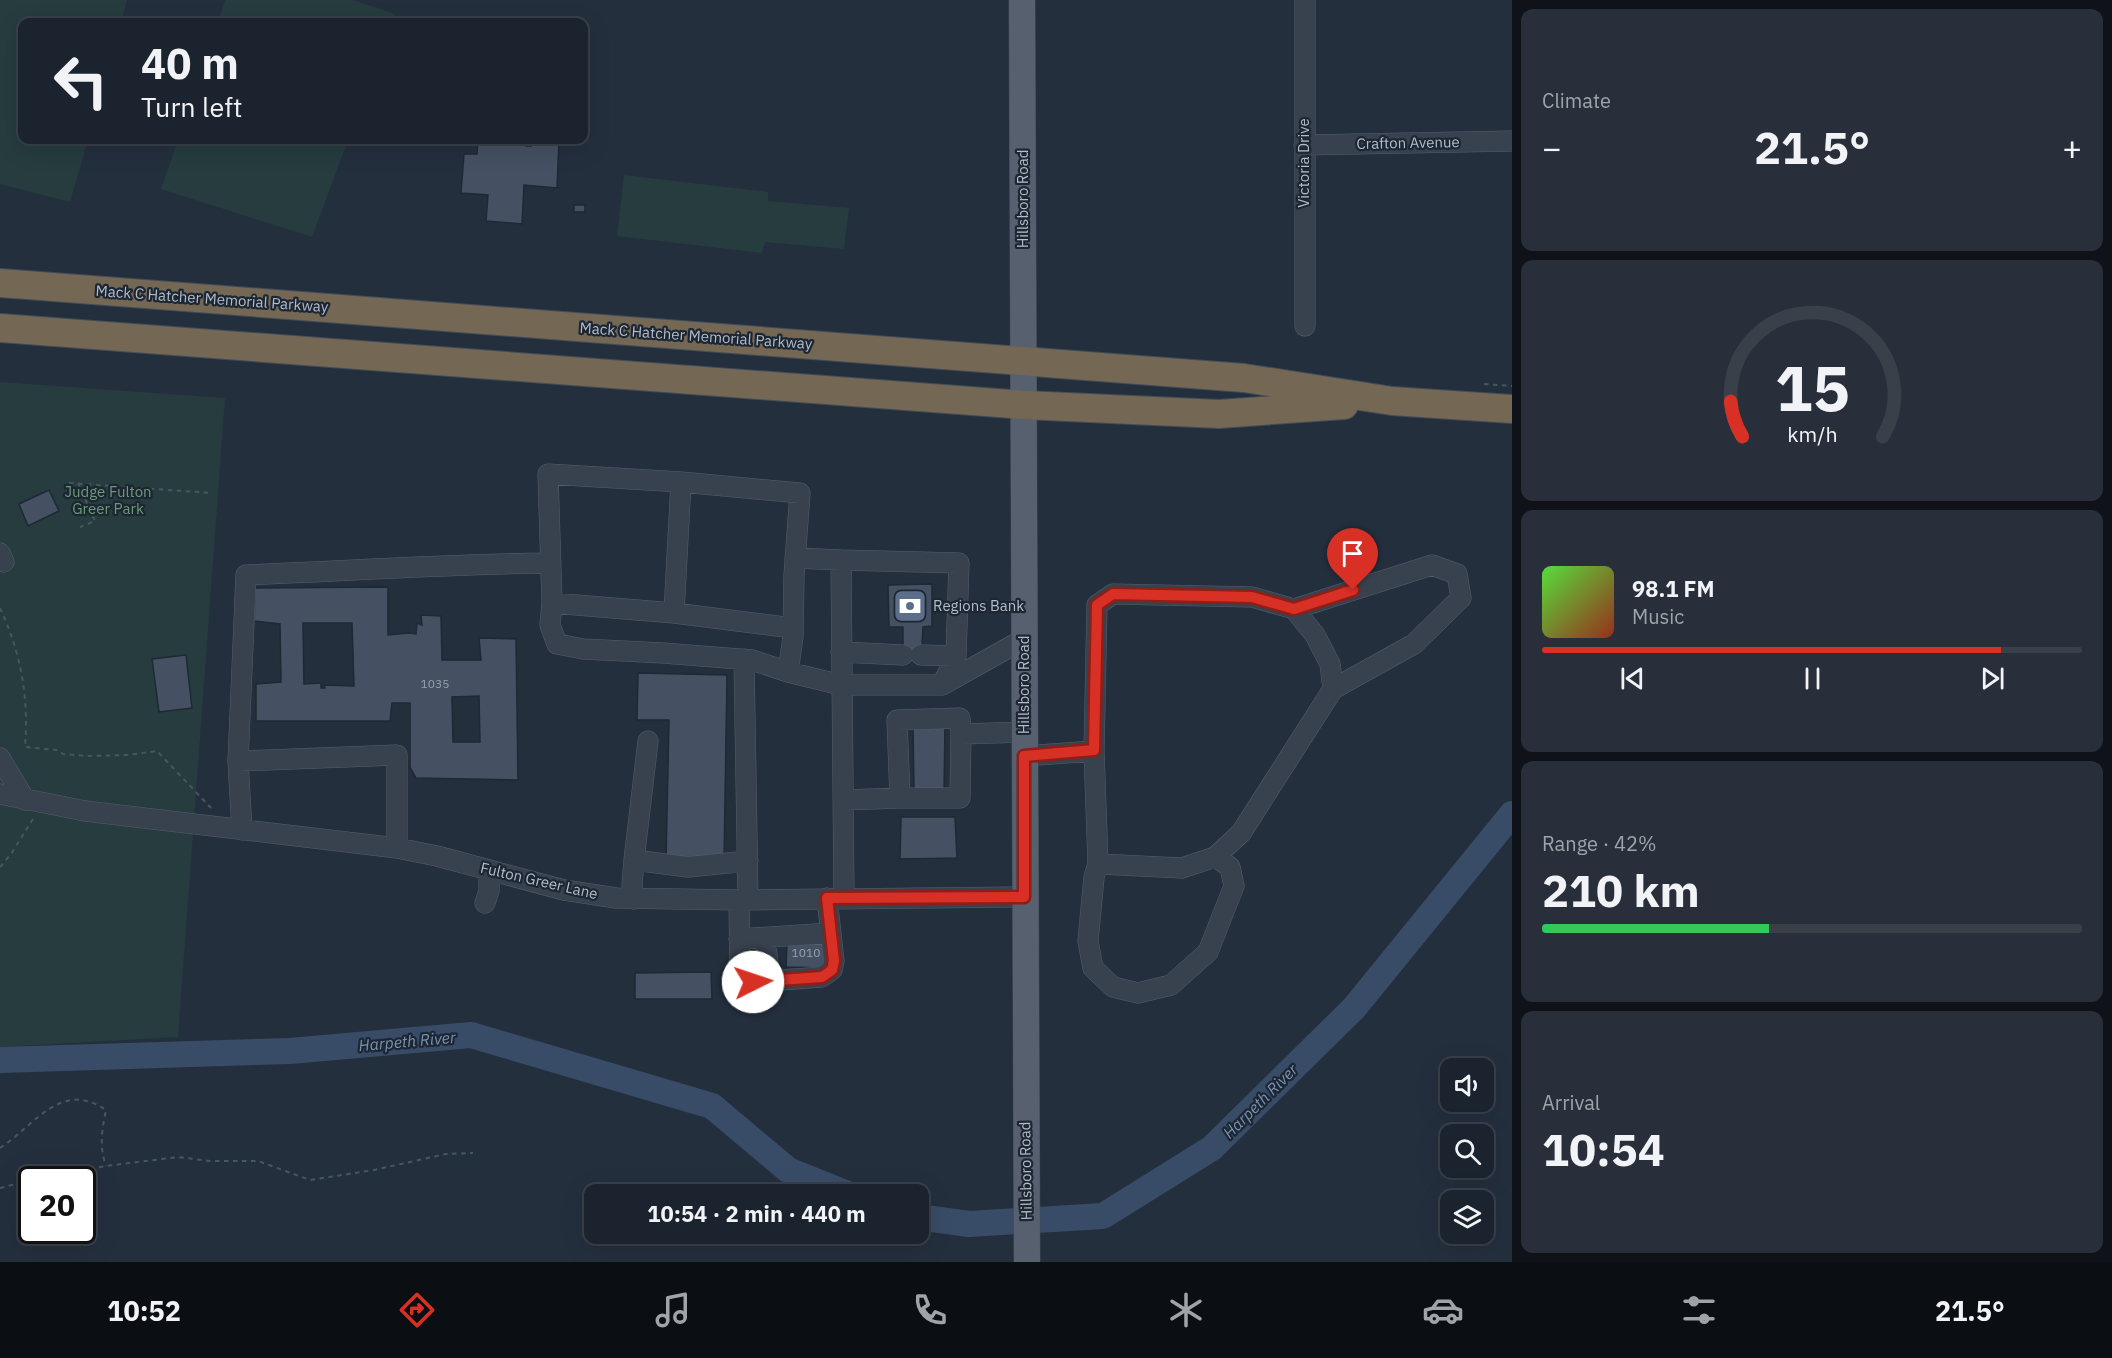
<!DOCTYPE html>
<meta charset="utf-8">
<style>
:root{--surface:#1b232e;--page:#282f3a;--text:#f1f3f6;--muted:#a0a4aa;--line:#39404a;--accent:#d93025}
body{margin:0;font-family:"IBM Plex Sans",sans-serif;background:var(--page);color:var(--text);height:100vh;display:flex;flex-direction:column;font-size:22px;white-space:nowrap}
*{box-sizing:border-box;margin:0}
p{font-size:20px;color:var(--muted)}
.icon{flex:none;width:33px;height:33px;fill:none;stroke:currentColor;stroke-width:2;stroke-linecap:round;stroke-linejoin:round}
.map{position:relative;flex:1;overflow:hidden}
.sheet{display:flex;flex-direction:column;gap:9px;padding:9px;background:#0f1319;width:600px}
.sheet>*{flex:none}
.guide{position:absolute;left:18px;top:18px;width:570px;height:126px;border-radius:12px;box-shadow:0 6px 24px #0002,0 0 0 2px var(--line);background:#1b232e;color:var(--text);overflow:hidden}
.controls{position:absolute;left:1440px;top:1058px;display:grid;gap:12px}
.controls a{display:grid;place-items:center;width:54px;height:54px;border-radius:12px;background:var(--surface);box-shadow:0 6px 24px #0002,0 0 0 2px var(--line);font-size:30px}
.speed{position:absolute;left:18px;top:1166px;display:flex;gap:12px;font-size:30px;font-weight:700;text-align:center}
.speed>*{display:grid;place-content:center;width:78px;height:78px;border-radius:50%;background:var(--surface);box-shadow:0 6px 24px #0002,0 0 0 2px var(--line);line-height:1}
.speed .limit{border:3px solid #111;border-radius:9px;background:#fff;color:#111}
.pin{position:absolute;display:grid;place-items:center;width:51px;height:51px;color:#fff;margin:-62px -26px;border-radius:50% 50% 50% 0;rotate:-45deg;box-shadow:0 0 6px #0007}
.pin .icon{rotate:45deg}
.me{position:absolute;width:66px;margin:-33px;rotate:86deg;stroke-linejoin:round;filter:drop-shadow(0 0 4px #0008)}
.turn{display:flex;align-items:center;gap:21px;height:126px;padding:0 24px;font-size:27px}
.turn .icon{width:78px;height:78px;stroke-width:2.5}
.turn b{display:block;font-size:42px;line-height:51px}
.big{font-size:45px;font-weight:700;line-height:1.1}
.sheet .card{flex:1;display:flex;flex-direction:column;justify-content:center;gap:9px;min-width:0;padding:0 21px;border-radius:12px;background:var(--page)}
.sheet .dial{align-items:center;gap:0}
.dial svg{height:156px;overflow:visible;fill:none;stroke:var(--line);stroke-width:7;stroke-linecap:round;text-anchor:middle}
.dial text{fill:var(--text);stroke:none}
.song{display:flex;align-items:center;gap:18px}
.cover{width:72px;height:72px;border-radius:9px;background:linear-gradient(135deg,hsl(110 70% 55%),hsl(10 70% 35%))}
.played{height:6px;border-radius:3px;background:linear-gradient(90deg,var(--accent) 85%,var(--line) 85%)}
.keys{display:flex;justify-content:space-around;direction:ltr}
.heat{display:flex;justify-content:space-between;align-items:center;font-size:33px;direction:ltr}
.charge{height:9px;border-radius:4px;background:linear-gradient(90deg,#34c759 42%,var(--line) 0)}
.trip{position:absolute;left:584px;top:1184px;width:345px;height:60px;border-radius:12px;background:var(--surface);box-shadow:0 6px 24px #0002,0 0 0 2px var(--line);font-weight:700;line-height:60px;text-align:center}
.tab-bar{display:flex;height:96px;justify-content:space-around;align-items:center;background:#0b0e12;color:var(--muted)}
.tab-bar .icon{width:42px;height:42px}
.tab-bar .on{color:var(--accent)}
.tab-bar b{font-size:27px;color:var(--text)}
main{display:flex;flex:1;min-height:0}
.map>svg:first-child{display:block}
.green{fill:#263c3f}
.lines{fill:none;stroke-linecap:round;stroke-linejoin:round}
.river{stroke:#394c67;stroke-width:26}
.building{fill:#455162;stroke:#1f2835;stroke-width:1.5;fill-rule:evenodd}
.minor-casing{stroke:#565f6c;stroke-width:21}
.major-casing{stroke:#414a57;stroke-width:27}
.highway-casing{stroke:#434c59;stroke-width:30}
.path{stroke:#44595c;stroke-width:2;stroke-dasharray:4.5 4.5;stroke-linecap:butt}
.minor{stroke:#38414e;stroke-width:20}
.major{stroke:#56606e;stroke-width:26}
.highway{stroke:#746855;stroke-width:28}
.route-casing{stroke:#8d1f18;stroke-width:15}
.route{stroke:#d93025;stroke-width:10}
.labels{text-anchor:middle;stroke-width:4.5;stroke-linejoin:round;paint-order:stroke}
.number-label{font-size:12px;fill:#98a1af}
.street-label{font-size:15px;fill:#b4bcc9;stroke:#1d2633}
.park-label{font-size:15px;fill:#6b9a76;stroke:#1d2633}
.poi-label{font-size:15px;fill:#b4bcc9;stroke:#1d2633;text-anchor:start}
.water-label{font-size:16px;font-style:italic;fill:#7c92b1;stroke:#1d2633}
</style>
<main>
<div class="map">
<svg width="1512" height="1262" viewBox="0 0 1512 1262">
<rect width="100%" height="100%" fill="#242f3e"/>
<!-- green -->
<path class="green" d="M0,0H127L121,22H22V140H88L70,202L0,184Z
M225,0H353L395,14L392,22H218Z
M178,140H348L312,237L161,189Z
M624,175L768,192V201L849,208L844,249L765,242L762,253L617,236Z
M0,382L225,398L178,1037L0,1047Z"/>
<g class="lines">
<!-- river -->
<path class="river" d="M0,1060L290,1051L471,1035L712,1106L788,1170L848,1194
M918,1217L969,1224L1103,1216L1212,1148L1354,1008L1512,814"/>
</g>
<!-- building -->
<path class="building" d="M478,140H526V146H531V140H559L557,188L524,185L522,224L486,221L488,195L461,193L464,154H477Z
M574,205H585V212H574Z
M49,490L59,511L28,526L19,504Z
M932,584V626L923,627L921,662H903V627H889L888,585Z
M388,587V635L409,633L416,634L417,623L422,625L421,615L441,616L442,660H481L479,638L516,639L518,780L416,778L410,767V703H392L390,721H256V684L281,682L280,624L254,621L255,588ZM303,623H352L354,686L324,685L325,688H321V683L304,684ZM479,696L480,742H453L452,697Z
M186,655L192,708L159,712L152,659Z
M638,673L727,675L724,862L666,861L669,720H637Z
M913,725H945L944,792H914Z
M901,817H955L957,858L900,859Z
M787,940H825V968L786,967Z
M711,972L712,999H635V973Z"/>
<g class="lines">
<defs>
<path id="minor" d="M1304,145L1512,141
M1305,326V0
M0,553L4,562
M795,558L841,560
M552,603L548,474L681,482
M1294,609L1432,565L1457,574L1461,598L1414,644L1333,689
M674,613L793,628
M841,652L903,655
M921,655L956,656
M744,659L748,899
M788,672L793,637L794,575L800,493L681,482L674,613L552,603L550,625L557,644L583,649L663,653L752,660L788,672L841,685H942L1024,639
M1024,756L1094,751L1098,864L1182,868L1215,857L1241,833L1333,689L1330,664L1315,635L1294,609L1252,597L1113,594L1097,605L1094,751
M0,758L25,800
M238,761L397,755V848
M0,794L85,811L397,848L437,856L564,890L616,898L739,900L1025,897
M900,798H960L961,734
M843,800L900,798L897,720L960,718L961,734L1024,732
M242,830L238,761L246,575C348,571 449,564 551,563
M634,860L688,867L748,861
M1098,864L1094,877L1088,941L1093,968L1113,987L1138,993L1171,985L1208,952L1234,886L1230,867L1215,857
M844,898L841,560L959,563L956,656L942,685
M634,899L632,884L634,860L648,741
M739,900L740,973L744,978L753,982L822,977L832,970L834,961L827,898
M485,903L489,891V870
M765,938L770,981
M739,939L831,933"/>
<path id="major" d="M1022,0L1027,1262"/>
<path id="highway" d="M0,283L1244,378L1392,401L1512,409
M0,328L1024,405L1219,414L1344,405"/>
</defs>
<!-- minor casing -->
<use href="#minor" class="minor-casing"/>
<!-- major casing -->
<use href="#major" class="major-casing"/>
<!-- highway casing -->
<use href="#highway" class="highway-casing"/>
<!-- path -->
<path class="path" d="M1484,384L1512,386
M69,483L212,493
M78,483L95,521L80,527
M0,608C21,653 29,698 25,747L57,750L63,754L87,756L128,755L157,751L211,808
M0,867L11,854L33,819
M0,1148C34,1126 61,1079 106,1110C102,1129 99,1147 106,1166
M37,1179L106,1166L178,1157L210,1161H258L310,1180L374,1170L446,1154L473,1153
M0,1188L32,1180"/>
<!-- minor -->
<use href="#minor" class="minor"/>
<!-- major -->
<use href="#major" class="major"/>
<!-- highway -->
<use href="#highway" class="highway"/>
</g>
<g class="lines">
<defs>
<path id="route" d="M753,982L822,977L832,970L834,961L827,898L1024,897V756L1094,750L1097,605L1113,594L1252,597L1294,609L1353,590"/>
</defs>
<!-- route casing -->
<use href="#route" class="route-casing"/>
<!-- route -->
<use href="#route" class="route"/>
</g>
<!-- icons -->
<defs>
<symbol id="bank-square" viewBox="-11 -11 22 22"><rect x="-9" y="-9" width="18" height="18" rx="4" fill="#5c6f8a" stroke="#1d2633"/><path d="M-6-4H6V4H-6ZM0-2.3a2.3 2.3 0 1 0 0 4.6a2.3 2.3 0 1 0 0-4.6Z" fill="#fff"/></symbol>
</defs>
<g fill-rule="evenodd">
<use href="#bank-square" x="891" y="587" width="38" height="38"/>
</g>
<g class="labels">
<!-- number labels -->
<g class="number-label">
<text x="435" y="688">1035</text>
<text x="806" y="957">1010</text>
</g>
<!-- street labels -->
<g class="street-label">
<text transform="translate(1408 143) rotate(-1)" y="5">Crafton Avenue</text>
<text transform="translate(1304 163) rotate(-90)" y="5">Victoria Drive</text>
<text transform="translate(1023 199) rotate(-90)" y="5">Hillsboro Road</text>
<text transform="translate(212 299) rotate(4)" y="5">Mack C Hatcher Memorial Parkway</text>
<text transform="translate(696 336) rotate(4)" y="5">Mack C Hatcher Memorial Parkway</text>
<text transform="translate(1024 685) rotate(-90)" y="5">Hillsboro Road</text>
<text transform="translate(539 881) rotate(13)" y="5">Fulton Greer Lane</text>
<text transform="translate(1026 1171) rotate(-91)" y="5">Hillsboro Road</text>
</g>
<!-- park labels -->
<g class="park-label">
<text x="108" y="497">Judge Fulton<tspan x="108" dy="17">Greer Park</tspan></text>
</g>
<!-- poi labels -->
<g class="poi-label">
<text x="933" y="611">Regions Bank</text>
</g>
<!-- water labels -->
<g class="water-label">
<text transform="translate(407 1041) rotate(-5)" y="6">Harpeth River</text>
<text transform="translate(1260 1101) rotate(-45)" y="6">Harpeth River</text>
</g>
</g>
</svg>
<div class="controls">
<a><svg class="icon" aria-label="sound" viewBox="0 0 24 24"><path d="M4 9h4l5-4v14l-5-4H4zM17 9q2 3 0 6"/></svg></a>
<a><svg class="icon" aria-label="search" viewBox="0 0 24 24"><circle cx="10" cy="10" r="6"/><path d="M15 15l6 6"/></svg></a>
<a><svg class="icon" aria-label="layers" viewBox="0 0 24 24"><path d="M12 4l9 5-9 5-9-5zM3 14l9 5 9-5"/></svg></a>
</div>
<div class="speed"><div class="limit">20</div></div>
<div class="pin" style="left:1353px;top:590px;background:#d93025"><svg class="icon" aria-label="arrive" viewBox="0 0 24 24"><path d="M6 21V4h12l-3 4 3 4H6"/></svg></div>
<svg class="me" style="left:753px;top:982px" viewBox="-20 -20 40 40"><circle r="19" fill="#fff"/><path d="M0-13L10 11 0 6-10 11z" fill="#d93025"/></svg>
<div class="trip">10:54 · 2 min · 440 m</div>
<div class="guide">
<div class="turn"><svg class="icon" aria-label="left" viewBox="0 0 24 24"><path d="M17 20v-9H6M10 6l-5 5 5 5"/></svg><div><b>40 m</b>Turn left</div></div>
</div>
</div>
<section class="sheet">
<div class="card"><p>Climate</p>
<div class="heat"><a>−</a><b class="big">21.5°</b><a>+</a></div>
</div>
<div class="card dial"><svg viewBox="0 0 100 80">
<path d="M14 69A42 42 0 1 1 86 69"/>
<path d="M14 69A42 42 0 0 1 8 51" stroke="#d93025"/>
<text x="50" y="56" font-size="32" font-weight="700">15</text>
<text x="50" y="72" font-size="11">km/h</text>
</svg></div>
<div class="card">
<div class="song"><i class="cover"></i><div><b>98.1 FM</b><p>Music</p></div></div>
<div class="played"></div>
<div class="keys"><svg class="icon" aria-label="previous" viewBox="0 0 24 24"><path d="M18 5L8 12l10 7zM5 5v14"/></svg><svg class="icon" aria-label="pause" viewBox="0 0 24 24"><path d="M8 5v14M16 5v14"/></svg><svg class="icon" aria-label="next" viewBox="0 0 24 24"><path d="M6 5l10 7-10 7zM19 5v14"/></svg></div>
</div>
<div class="card"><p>Range · 42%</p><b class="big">210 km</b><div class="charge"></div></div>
<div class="card"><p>Arrival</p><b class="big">10:54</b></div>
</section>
</main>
<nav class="tab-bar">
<b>10:52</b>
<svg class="icon on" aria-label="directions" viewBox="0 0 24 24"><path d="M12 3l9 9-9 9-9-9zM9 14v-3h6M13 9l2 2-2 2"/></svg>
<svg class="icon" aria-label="music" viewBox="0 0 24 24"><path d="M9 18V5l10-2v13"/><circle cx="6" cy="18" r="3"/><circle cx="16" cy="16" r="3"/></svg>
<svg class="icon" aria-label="phone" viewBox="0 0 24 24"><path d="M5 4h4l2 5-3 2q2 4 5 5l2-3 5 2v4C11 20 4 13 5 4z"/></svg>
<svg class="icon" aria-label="climate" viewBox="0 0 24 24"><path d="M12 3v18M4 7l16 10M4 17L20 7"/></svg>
<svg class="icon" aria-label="car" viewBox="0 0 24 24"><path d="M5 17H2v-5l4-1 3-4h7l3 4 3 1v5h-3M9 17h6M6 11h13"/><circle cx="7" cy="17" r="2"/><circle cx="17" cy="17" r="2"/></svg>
<svg class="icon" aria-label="filters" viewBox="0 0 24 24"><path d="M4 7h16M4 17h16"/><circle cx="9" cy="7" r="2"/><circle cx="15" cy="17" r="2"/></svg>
<b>21.5°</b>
</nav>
